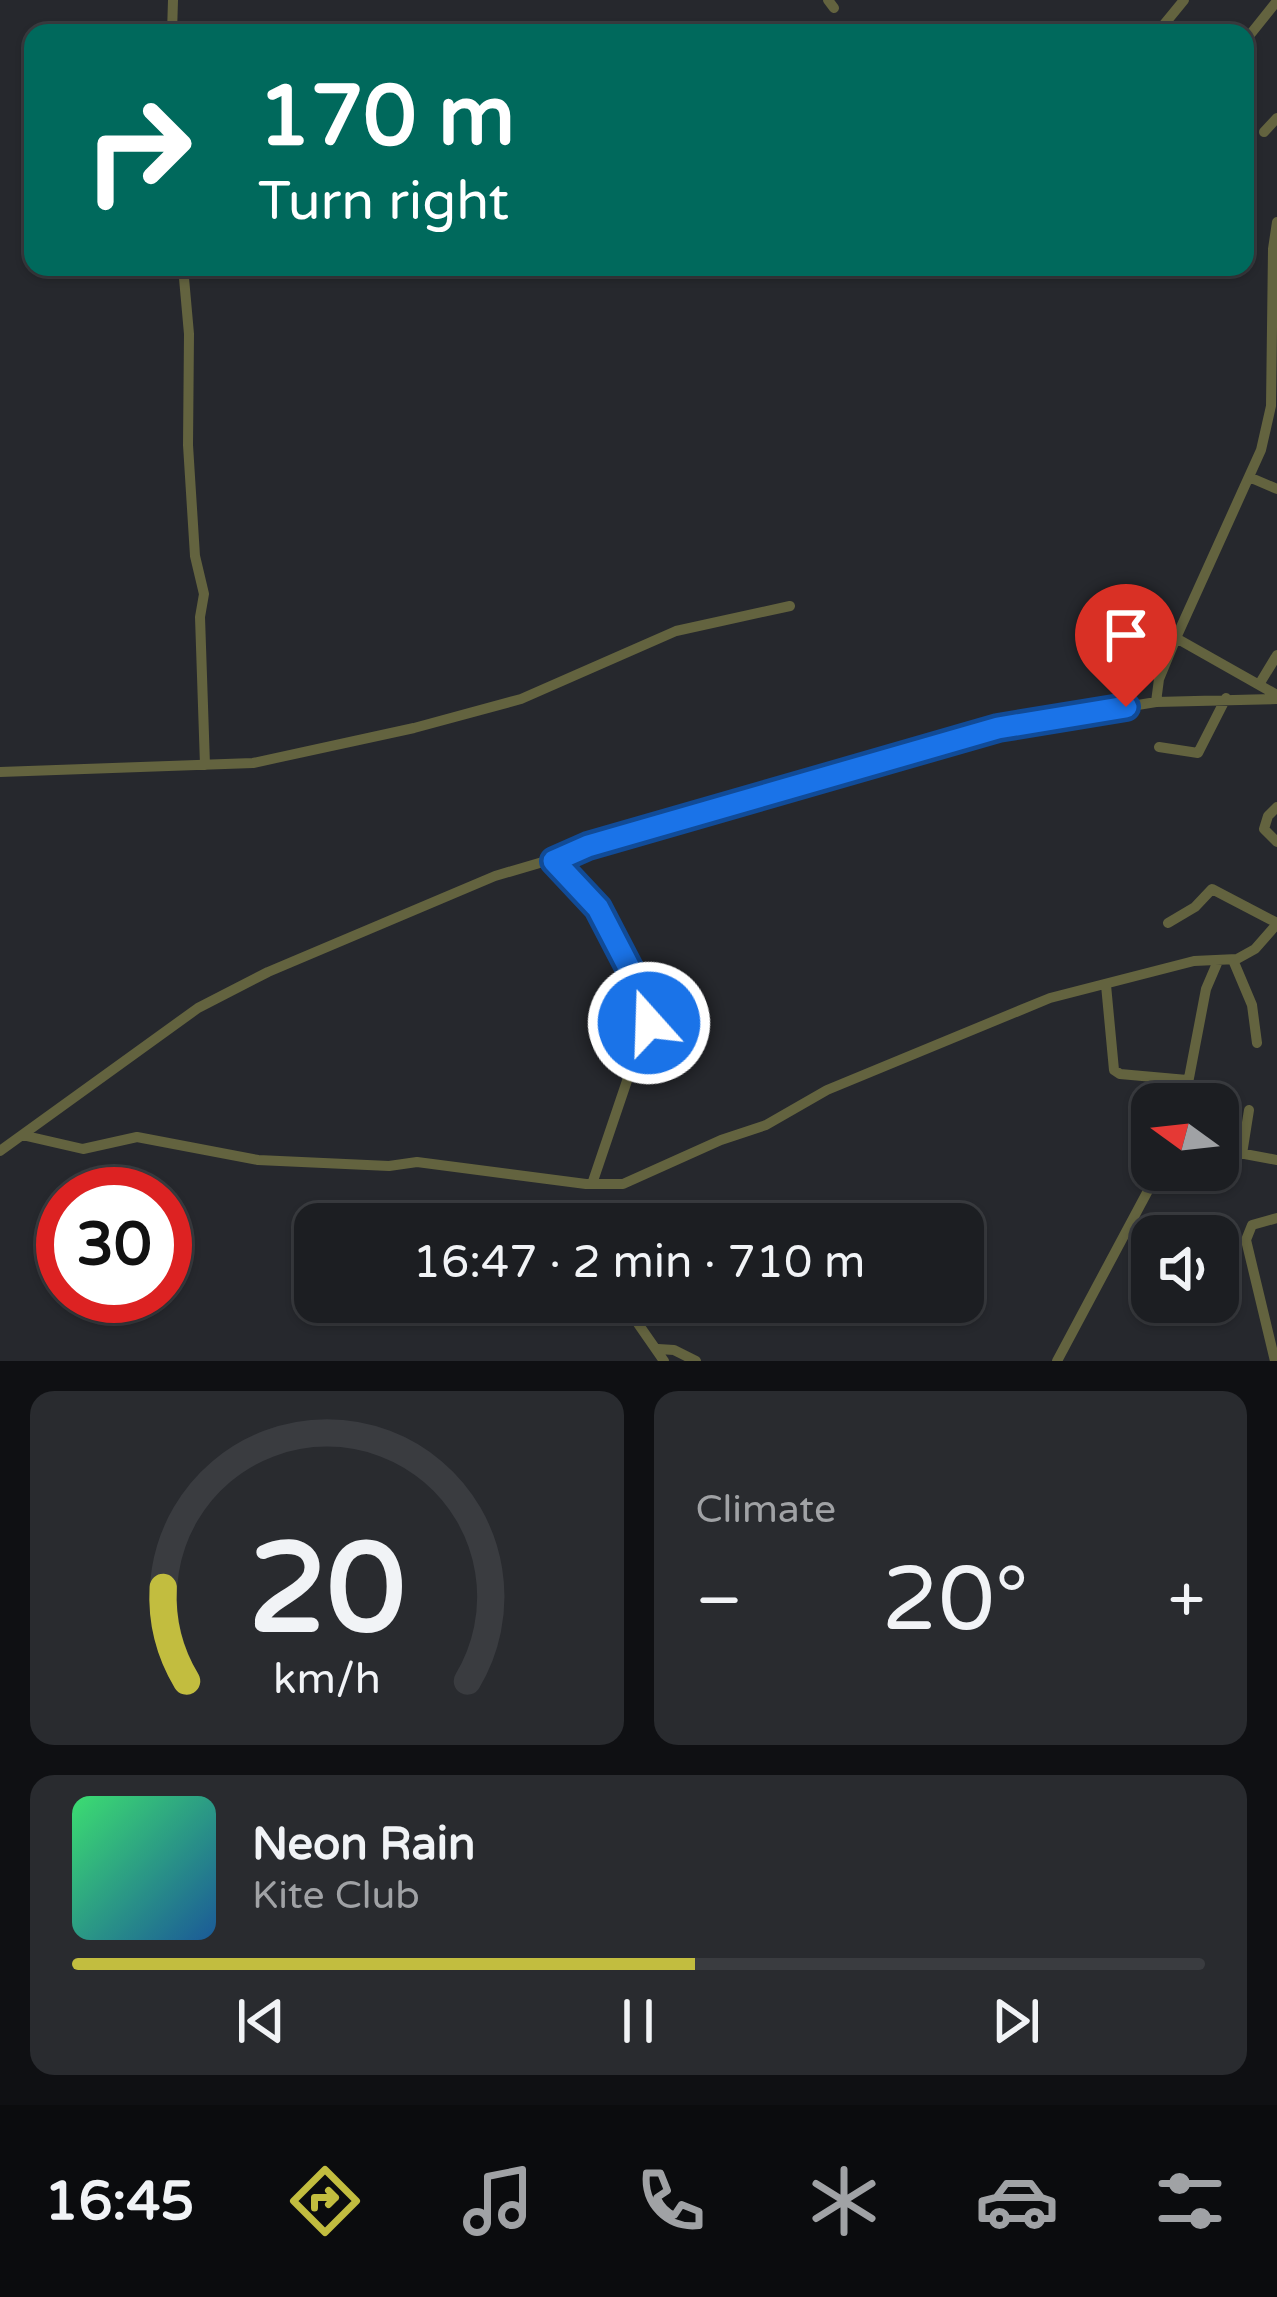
<!DOCTYPE html>
<meta charset="utf-8">
<style>
:root{--surface:#1c1e22;--page:#292b2f;--text:#f1f3f6;--muted:#a0a2a5;--line:#3a3c40;--accent:#c2bd3f}
body{margin:0;font-family:"Varela Round",sans-serif;background:var(--page);color:var(--text);height:100vh;display:flex;flex-direction:column;font-size:45px;white-space:nowrap}
*{box-sizing:border-box;margin:0}
p{font-size:39px;color:var(--muted)}
.icon{flex:none;width:66px;height:66px;fill:none;stroke:currentColor;stroke-width:2;stroke-linecap:round;stroke-linejoin:round}
.map{position:relative;height:1361px;overflow:hidden}
.details{display:flex;flex-direction:column;gap:30px;padding:30px;background:#0f1013;flex:1}
.details>*{flex:none}
.hud{position:absolute;left:24px;top:24px;width:1230px;height:252px;border-radius:24px;box-shadow:0 3px 9px #0004,0 0 0 3px var(--line);background:#00695c;color:#fff;overflow:hidden}
.needle{width:78px;rotate:285deg}
.tools{position:absolute;left:1131px;top:1083px;display:grid;gap:24px}
.tools a{display:grid;place-items:center;width:108px;height:108px;border-radius:24px;background:var(--surface);box-shadow:0 3px 9px #0004,0 0 0 3px var(--line);font-size:60px}
.speed{position:absolute;left:36px;top:1167px;display:flex;gap:24px;font-size:60px;font-weight:700;text-align:center}
.speed>*{display:grid;place-content:center;width:156px;height:156px;border-radius:50%;background:var(--surface);box-shadow:0 3px 9px #0004,0 0 0 3px var(--line);line-height:1}
.speed .limit{border:18px solid #d22;background:#fff;color:#111}
.pin{position:absolute;display:grid;place-items:center;width:102px;height:102px;color:#fff;margin:-123px -51px;border-radius:50% 50% 50% 0;rotate:-45deg;box-shadow:0 0 12px #0007}
.pin .icon{rotate:45deg}
.me{position:absolute;width:132px;margin:-66px;rotate:340deg;stroke-linejoin:round;filter:drop-shadow(0 0 9px #0008)}
.turn{display:flex;align-items:center;gap:42px;height:252px;padding:0 36px;font-size:54px}
.turn .icon{width:156px;height:156px;stroke-width:2.5}
.turn b{display:block;font-size:84px;line-height:102px}
.big{font-size:90px;font-weight:600;line-height:1.1}
.details .widget{flex:1;display:flex;flex-direction:column;justify-content:center;gap:18px;min-width:0;padding:0 42px;border-radius:24px;background:var(--page)}
.details .dial{align-items:center;gap:0}
.dial svg{height:312px;overflow:visible;fill:none;stroke:var(--line);stroke-width:7;stroke-linecap:round;text-anchor:middle}
.dial text{fill:var(--text);stroke:none}
.song{display:flex;align-items:center;gap:36px}
.cover{width:144px;height:144px;border-radius:18px;background:linear-gradient(135deg,hsl(140 70% 55%),hsl(210 70% 35%))}
.played{height:12px;border-radius:6px;background:linear-gradient(90deg,var(--accent) 55%,var(--line) 55%)}
.keys{display:flex;justify-content:space-around;direction:ltr}
.heat{display:flex;justify-content:space-between;align-items:center;font-size:66px;direction:ltr}
.details .tiles{flex:1;display:grid;gap:30px;grid-template-columns:1fr 1fr}
.widget:last-child{grid-column:span 2}
.trip{position:absolute;left:294px;top:1203px;width:690px;height:120px;border-radius:24px;background:var(--surface);box-shadow:0 3px 9px #0004,0 0 0 3px var(--line);font-weight:600;line-height:120px;text-align:center}
.tabs{display:flex;height:192px;justify-content:space-around;align-items:center;background:#0b0c0e;color:var(--muted)}
.tabs .icon{width:84px;height:84px}
.tabs .current{color:var(--accent)}
.tabs b{font-size:54px;color:var(--text)}
.map>svg:first-child{display:block}
.lines{fill:none;stroke-linecap:round;stroke-linejoin:round}
.minor{stroke:#63633f;stroke-width:10}
.route-casing{stroke:#114b97;stroke-width:30}
.route{stroke:#1a73e8;stroke-width:21}
</style>
<div class="map">
<svg width="1277" height="1361" viewBox="0 0 1277 1361">
<rect width="100%" height="100%" fill="#26282d"/>
<g class="lines">
<!-- minor -->
<path class="minor" d="M828,0L834,8
M172,33L173,0
M1157,33L1184,0
M1245,41L1277,1
M1264,132L1277,118
M1277,222L1273,249L1271,406L1261,450L1176,638L1277,695
M183,267L189,334L188,445L195,556L204,594L200,617L205,765
M1249,477L1277,489
M1260,683L1277,655
M1156,702L1159,679L1176,638
M1159,747L1198,753L1226,698
M0,772L253,763L414,728L521,699L676,631L790,606
M1277,807L1268,816L1264,829L1277,842
M554,861L598,907L651,1010L592,1184
M1168,923L1195,907L1212,889L1277,923
M1233,960L1252,1005L1257,1043
M1106,985L1114,1070L1120,1074L1187,1080
M1184,1104L1206,989L1218,961
M22,1135L83,1149L137,1137L258,1160L389,1166L417,1162L586,1184H623L721,1140L766,1125L827,1090L1050,998L1194,961L1237,959L1255,949L1277,924
M1218,1149L1277,1160
M0,1151L198,1008L268,972L495,876L998,728L1156,702L1277,699
M1242,1154L1249,1110
M623,1302L664,1361
M658,1349L674,1350L696,1361
M1057,1361L1159,1170
M1275,1361L1246,1240L1252,1225L1277,1218"/>
</g>
<g class="lines">
<defs>
<path id="route" d="M649,1023L651,1010L598,908L554,861L588,846L998,728L1126,707"/>
</defs>
<!-- route casing -->
<use href="#route" class="route-casing"/>
<!-- route -->
<use href="#route" class="route"/>
</g>
</svg>
<div class="tools">
<a><svg class="needle" viewBox="-14 -14 28 28"><path d="M0-13l5 13h-10z" fill="#e53935"/><path d="M0 13l5-13h-10z" fill="#a0a2a5"/></svg></a>
<a><svg class="icon" aria-label="sound" viewBox="0 0 24 24"><path d="M4 9h4l5-4v14l-5-4H4zM17 9q2 3 0 6"/></svg></a>
</div>
<div class="speed"><div class="limit">30</div></div>
<div class="pin" style="left:1126px;top:707px;background:#d93025"><svg class="icon" aria-label="arrive" viewBox="0 0 24 24"><path d="M6 21V4h12l-3 4 3 4H6"/></svg></div>
<svg class="me" style="left:649px;top:1023px" viewBox="-20 -20 40 40"><circle r="17" fill="#1a73e8" stroke="#fff" stroke-width="3"/><path d="M0-11L8 9 0 5-8 9z" fill="#fff"/></svg>
<div class="trip">16:47 · 2 min · 710 m</div>
<div class="hud">
<div class="turn"><svg class="icon" aria-label="right" viewBox="0 0 24 24"><path d="M7 20v-9h11M14 6l5 5-5 5"/></svg><div><b>170 m</b>Turn right</div></div>
</div>
</div>
<section class="details">
<div class="tiles">
<div class="widget dial"><svg viewBox="0 0 100 80">
<path d="M14 69A42 42 0 1 1 86 69"/>
<path d="M14 69A42 42 0 0 1 8 45" stroke="#c2bd3f"/>
<text x="50" y="56" font-size="32" font-weight="700">20</text>
<text x="50" y="72" font-size="11">km/h</text>
</svg></div>
<div class="widget"><p>Climate</p>
<div class="heat"><a>−</a><b class="big">20°</b><a>+</a></div>
</div>
<div class="widget">
<div class="song"><i class="cover"></i><div><b>Neon Rain</b><p>Kite Club</p></div></div>
<div class="played"></div>
<div class="keys"><svg class="icon" aria-label="previous" viewBox="0 0 24 24"><path d="M18 5L8 12l10 7zM5 5v14"/></svg><svg class="icon" aria-label="pause" viewBox="0 0 24 24"><path d="M8 5v14M16 5v14"/></svg><svg class="icon" aria-label="next" viewBox="0 0 24 24"><path d="M6 5l10 7-10 7zM19 5v14"/></svg></div>
</div>
</div>
</section>
<nav class="tabs">
<b>16:45</b>
<svg class="icon current" aria-label="directions" viewBox="0 0 24 24"><path d="M12 3l9 9-9 9-9-9zM9 14v-3h6M13 9l2 2-2 2"/></svg>
<svg class="icon" aria-label="music" viewBox="0 0 24 24"><path d="M9 18V5l10-2v13"/><circle cx="6" cy="18" r="3"/><circle cx="16" cy="16" r="3"/></svg>
<svg class="icon" aria-label="phone" viewBox="0 0 24 24"><path d="M5 4h4l2 5-3 2q2 4 5 5l2-3 5 2v4C11 20 4 13 5 4z"/></svg>
<svg class="icon" aria-label="climate" viewBox="0 0 24 24"><path d="M12 3v18M4 7l16 10M4 17L20 7"/></svg>
<svg class="icon" aria-label="car" viewBox="0 0 24 24"><path d="M5 17H2v-5l4-1 3-4h7l3 4 3 1v5h-3M9 17h6M6 11h13"/><circle cx="7" cy="17" r="2"/><circle cx="17" cy="17" r="2"/></svg>
<svg class="icon" aria-label="filters" viewBox="0 0 24 24"><path d="M4 7h16M4 17h16"/><circle cx="9" cy="7" r="2"/><circle cx="15" cy="17" r="2"/></svg>
</nav>
